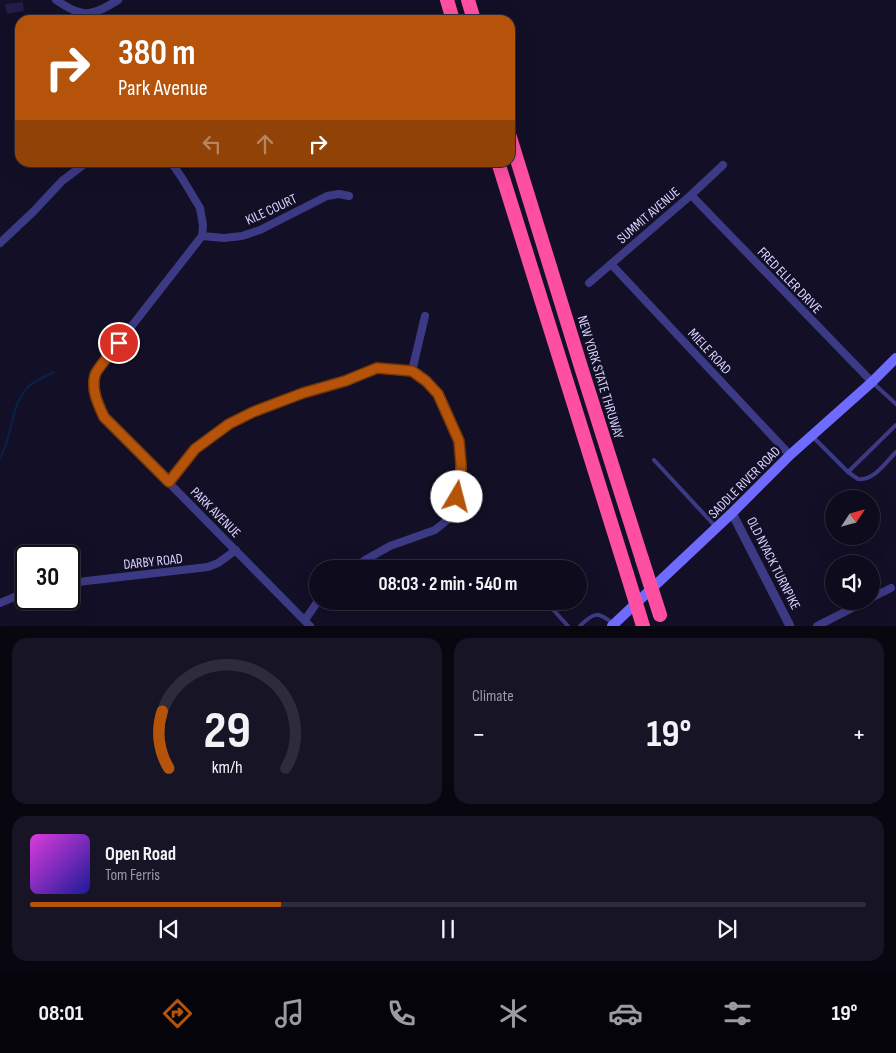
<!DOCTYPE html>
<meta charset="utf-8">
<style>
:root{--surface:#0e0b1c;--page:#171425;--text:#f1f3f6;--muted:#9b9ba3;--line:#2e2b3b;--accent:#b45309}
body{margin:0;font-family:"Sofia Sans Condensed",sans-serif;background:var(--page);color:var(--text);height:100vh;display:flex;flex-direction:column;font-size:19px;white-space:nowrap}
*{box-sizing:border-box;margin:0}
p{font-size:16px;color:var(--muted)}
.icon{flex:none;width:28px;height:28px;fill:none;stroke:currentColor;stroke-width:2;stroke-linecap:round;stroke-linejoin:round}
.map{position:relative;height:626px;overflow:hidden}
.drawer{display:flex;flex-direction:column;gap:12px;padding:12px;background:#08060f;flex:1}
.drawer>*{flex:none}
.banner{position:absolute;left:15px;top:15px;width:500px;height:152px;border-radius:15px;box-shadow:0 5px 20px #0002,0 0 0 1px var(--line);background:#b45309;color:#fff;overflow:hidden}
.needle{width:32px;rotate:54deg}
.controls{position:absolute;left:825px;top:490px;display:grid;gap:10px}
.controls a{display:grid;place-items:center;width:55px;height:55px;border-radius:50%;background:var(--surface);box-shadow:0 5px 20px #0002,0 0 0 1px var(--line);font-size:25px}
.speed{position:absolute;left:15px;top:545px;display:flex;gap:10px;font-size:25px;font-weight:700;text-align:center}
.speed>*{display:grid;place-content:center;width:65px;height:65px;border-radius:50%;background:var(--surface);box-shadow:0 5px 20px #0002,0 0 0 1px var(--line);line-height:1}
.speed .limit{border:2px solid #111;border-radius:8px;background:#fff;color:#111}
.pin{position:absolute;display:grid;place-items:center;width:42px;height:42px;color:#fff;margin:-21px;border:2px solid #fff;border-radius:50%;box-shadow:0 1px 5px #0007}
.me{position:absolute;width:55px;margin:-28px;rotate:8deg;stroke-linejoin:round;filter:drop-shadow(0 0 4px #0008)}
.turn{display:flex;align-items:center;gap:18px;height:105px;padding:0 20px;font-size:22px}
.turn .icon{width:65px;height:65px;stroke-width:2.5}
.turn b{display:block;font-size:35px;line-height:42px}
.lanes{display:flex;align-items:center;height:48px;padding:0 20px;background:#0003;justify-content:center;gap:25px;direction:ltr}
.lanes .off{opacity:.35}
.big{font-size:38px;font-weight:700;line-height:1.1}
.drawer .widget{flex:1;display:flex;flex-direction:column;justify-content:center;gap:8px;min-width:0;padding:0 18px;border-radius:15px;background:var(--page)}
.drawer .dial{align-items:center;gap:0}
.dial svg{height:130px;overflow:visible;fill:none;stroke:var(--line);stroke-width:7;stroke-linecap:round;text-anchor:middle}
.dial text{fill:var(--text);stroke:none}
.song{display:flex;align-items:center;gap:15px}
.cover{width:60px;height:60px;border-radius:8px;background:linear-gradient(135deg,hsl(300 70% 55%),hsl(240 70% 35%))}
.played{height:5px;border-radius:2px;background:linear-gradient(90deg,var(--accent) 30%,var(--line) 30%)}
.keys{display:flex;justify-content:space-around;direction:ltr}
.heat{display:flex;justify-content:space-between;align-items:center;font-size:28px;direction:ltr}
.drawer .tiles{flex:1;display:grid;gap:12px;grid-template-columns:1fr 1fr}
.widget:last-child{grid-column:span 2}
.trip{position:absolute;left:309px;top:560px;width:278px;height:50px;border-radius:25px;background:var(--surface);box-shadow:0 5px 20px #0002,0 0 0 1px var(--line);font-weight:700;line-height:50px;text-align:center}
.menu{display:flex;height:80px;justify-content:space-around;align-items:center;background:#06040b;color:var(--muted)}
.menu .icon{width:35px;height:35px}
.menu .current{color:var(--accent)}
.menu b{font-size:22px;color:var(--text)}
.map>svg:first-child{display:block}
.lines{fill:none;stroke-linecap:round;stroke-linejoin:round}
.stream{stroke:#0a1f44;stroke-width:2.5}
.building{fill:#241b47}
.service{stroke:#3d3a85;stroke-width:4}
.minor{stroke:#3d3a85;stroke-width:8}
.tertiary{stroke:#3d3a85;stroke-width:9}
.secondary{stroke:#6f6bff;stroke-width:10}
.motorway{stroke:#ff4fa3;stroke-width:14}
.motorway-bridge{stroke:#ff4fa3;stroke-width:14}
.route-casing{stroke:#753606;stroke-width:12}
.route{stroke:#b45309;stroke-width:9}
.labels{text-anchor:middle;stroke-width:5;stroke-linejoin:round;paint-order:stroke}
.street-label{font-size:14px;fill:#d9d4ff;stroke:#130f26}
</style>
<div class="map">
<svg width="896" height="626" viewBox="0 0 896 626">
<rect width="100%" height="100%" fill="#130f26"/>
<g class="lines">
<!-- stream -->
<path class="stream" d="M0,458C13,436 10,407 27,388C34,381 45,376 54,372"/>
</g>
<!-- building -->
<path class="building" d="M23,2L24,11L7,14L5,4Z"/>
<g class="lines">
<!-- service -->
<path class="service" d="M872,382L896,404
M812,436L848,472L896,425
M654,460L715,526
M848,472L858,479C874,481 886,462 896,452
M527,605L548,604L568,626
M580,626C595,611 598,612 614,624"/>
<!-- minor -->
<path class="minor" d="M56,0C82,18 91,17 118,0
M171,162L182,178L200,208L203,225L202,236L95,373L94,390L98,405L104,417L310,626
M691,195L872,382
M202,236L224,238L242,236L260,230L327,196L339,194L349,196
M0,243L33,212L62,181L87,162
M611,264L790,455
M589,283L691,195L723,165
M412,371L425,316
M169,482L195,449L229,424L253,412L303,393L345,381L377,368L412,371L426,381L438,394L459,441L461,464V479L457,497L451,517L435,530L390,546L365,560L354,569
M69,583L208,567L218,563L236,550
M871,598L891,588
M0,603L26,592
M305,620L318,601
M817,626L866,601"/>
<!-- tertiary -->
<path class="tertiary" d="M732,513L790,626"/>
<!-- secondary -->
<path class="secondary" d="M612,626L732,513L790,455L872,382L896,358"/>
<!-- motorway -->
<path class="motorway" d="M447,0L453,20
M468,0L474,20
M510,137L581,367L642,559
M498,162L627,574"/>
<!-- motorway-bridge -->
<path class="motorway-bridge" d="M642,559L660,615
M627,574L643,626"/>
</g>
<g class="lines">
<defs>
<path id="route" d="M119,343C114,350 97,368 95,375C91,390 98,404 104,417L169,482L195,449L229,424L253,412L303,393L345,381L377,368L412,371L426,381L438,394L459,441L461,464V479L457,497"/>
</defs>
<!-- route casing -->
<use href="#route" class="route-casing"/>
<!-- route -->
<use href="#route" class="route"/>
</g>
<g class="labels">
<!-- street labels -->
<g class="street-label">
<text transform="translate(271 209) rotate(-25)" y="5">KILE COURT</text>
<text transform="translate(648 215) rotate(-41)" y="5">SUMMIT AVENUE</text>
<text transform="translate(790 280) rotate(46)" y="5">FRED ELLER DRIVE</text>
<text transform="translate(710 351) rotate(47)" y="5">MIELE ROAD</text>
<text transform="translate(601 377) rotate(73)" y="5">NEW YORK STATE THRUWAY</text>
<text transform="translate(744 482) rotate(-45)" y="5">SADDLE RIVER ROAD</text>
<text transform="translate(216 512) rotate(45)" y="5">PARK AVENUE</text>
<text transform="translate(153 561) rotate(-6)" y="5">DARBY ROAD</text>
<text transform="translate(774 563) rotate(63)" y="5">OLD NYACK TURNPIKE</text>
</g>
</g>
</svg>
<div class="controls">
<a><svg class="needle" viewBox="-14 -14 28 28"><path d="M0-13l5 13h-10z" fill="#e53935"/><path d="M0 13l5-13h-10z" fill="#9b9ba3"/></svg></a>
<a><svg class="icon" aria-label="sound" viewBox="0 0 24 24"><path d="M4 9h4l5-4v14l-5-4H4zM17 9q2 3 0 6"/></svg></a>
</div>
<div class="speed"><div class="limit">30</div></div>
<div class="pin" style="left:119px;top:343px;background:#d93025"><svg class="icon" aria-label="arrive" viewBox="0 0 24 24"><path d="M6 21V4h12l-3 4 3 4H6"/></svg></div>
<svg class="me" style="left:457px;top:497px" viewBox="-20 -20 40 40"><circle r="19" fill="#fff"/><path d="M0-13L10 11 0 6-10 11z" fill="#b45309"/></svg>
<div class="trip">08:03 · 2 min · 540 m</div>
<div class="banner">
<div class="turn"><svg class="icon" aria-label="right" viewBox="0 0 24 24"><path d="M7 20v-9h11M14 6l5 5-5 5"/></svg><div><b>380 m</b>Park Avenue</div></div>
<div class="lanes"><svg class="icon off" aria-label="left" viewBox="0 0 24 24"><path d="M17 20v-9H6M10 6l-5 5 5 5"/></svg><svg class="icon off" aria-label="ahead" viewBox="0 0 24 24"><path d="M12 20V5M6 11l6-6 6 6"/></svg><svg class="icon" aria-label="right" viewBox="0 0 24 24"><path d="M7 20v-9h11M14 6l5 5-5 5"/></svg></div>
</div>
</div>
<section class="drawer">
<div class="tiles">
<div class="widget dial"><svg viewBox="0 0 100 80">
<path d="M14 69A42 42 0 1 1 86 69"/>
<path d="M14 69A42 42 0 0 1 10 34" stroke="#b45309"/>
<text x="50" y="56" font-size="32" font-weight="700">29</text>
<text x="50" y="72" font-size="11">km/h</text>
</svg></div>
<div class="widget"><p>Climate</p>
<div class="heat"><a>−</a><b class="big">19°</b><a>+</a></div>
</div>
<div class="widget">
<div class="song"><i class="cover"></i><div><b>Open Road</b><p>Tom Ferris</p></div></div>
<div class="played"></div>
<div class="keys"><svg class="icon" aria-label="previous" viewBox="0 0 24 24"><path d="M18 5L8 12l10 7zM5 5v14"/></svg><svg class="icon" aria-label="pause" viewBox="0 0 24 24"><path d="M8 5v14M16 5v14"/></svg><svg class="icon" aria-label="next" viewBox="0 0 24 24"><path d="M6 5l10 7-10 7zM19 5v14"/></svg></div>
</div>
</div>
</section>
<nav class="menu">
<b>08:01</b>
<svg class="icon current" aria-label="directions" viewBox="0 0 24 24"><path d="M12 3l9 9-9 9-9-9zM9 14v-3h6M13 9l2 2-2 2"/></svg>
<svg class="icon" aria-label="music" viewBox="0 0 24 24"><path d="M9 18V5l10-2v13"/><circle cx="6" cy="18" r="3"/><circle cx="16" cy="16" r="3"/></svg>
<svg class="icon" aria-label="phone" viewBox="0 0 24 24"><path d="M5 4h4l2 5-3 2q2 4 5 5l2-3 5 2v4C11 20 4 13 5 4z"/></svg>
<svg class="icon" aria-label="climate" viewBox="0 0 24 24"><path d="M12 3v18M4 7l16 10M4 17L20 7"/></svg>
<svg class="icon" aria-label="car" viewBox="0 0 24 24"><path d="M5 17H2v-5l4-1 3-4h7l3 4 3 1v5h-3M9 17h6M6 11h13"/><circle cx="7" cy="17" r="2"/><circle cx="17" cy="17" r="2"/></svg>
<svg class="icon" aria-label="filters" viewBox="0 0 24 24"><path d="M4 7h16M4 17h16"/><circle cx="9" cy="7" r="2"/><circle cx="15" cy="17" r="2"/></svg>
<b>19°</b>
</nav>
